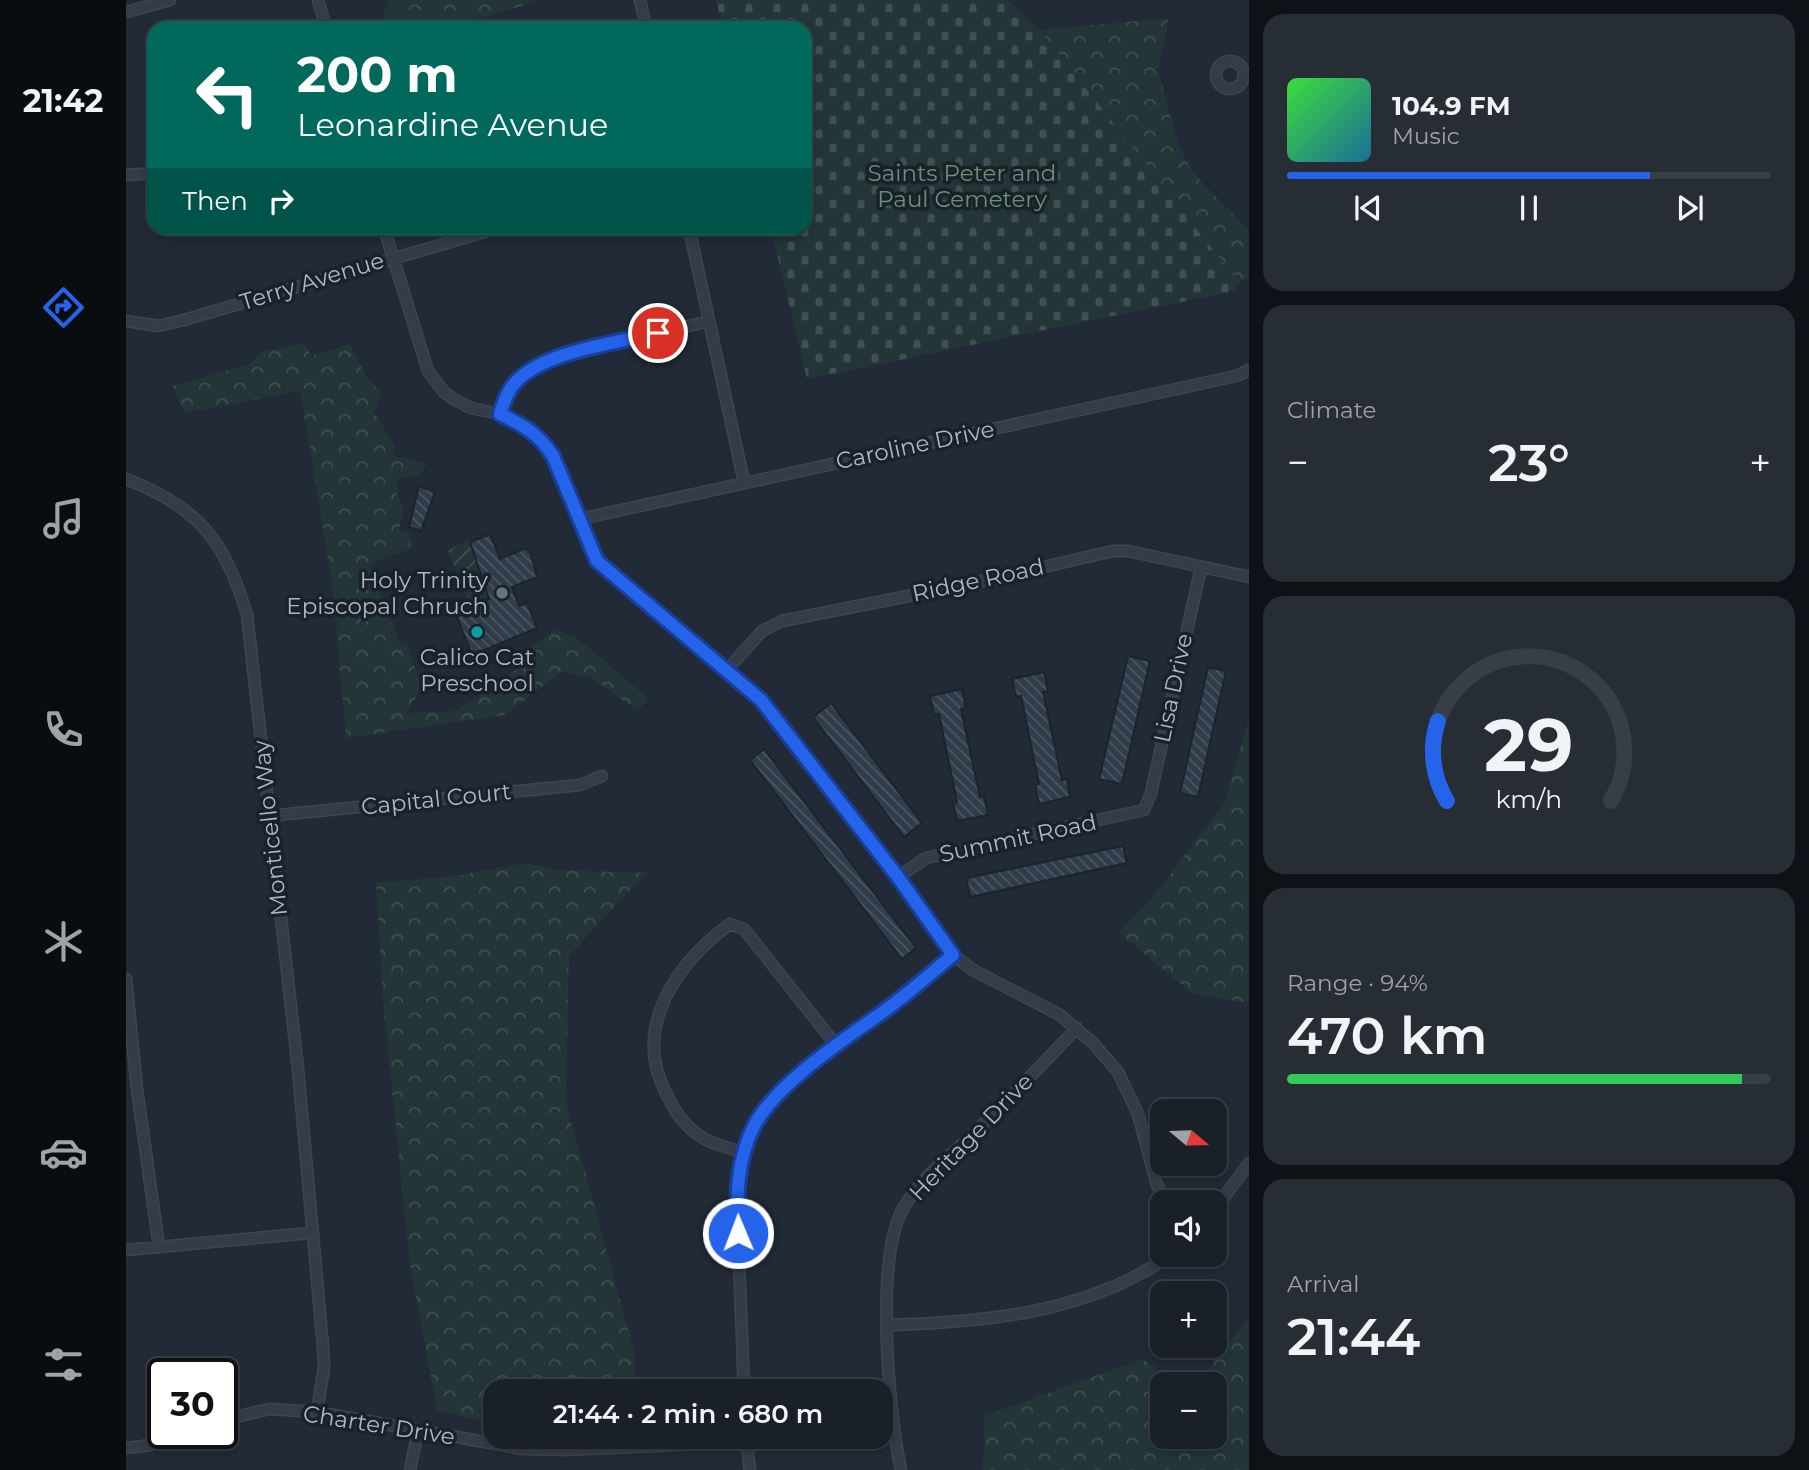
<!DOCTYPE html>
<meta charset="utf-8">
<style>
:root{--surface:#192028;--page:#262d34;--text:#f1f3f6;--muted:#9fa3a8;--line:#373e45;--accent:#2563eb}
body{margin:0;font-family:Montserrat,sans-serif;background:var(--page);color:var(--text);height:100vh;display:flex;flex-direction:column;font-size:26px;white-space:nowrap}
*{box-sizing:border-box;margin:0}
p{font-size:23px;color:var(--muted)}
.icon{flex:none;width:38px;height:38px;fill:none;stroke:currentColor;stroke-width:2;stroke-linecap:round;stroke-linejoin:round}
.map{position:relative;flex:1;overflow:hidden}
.side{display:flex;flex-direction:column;gap:14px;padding:14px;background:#0e1216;width:560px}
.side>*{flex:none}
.guide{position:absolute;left:21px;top:21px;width:665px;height:214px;border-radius:21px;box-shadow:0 4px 10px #0003,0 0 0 2px var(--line);background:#00695c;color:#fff;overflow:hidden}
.needle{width:46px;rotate:109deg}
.controls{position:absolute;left:1024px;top:1099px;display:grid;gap:14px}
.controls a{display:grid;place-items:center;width:77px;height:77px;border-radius:14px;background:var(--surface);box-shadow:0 4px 10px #0003,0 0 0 2px var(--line);font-size:35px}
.speed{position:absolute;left:21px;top:1358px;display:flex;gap:14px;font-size:35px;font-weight:700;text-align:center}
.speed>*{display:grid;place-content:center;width:91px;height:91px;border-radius:50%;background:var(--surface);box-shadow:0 4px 10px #0003,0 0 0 2px var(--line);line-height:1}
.speed .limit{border:4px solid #111;border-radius:10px;background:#fff;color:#111}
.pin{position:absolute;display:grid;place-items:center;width:60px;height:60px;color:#fff;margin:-30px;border:4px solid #fff;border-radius:50%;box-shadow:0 2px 7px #0007}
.me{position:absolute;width:77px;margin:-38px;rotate:359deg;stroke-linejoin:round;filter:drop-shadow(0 0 5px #0008)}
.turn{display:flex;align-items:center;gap:24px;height:147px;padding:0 35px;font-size:32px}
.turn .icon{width:91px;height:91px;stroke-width:2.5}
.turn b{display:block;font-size:49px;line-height:60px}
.then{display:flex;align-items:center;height:66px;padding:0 35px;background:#0003;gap:14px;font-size:26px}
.big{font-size:52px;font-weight:600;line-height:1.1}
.side .card{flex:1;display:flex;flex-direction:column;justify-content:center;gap:10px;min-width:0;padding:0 24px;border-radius:21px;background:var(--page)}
.side .dial{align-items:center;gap:0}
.dial svg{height:182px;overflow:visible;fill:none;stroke:var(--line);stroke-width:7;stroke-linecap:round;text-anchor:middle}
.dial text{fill:var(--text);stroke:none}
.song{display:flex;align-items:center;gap:21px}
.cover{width:84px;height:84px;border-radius:10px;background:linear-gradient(135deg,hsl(120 70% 55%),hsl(200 70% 35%))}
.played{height:7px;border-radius:4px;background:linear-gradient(90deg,var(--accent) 75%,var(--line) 75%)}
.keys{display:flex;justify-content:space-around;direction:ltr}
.heat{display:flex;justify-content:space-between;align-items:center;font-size:38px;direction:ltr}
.charge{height:10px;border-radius:5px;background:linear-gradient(90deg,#34c759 94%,var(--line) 0)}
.trip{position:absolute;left:357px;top:1379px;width:410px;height:70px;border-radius:21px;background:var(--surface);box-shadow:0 4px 10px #0003,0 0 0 2px var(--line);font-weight:600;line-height:70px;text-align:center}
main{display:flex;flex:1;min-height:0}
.dock{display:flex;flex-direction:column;width:126px;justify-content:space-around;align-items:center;background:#0a0d10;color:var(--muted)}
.dock .icon{width:49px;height:49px}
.dock .selected{color:var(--accent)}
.dock b{font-size:32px;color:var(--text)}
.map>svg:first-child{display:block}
.forest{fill:url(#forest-crowns)}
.cemetery{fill:url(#cemetery-stones)}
.garden{fill:url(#garden-furrows)}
.building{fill:url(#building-back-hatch);stroke:#1c232d;stroke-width:2}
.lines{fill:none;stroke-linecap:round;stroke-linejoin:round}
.street-casing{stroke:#3e4550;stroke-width:13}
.street{stroke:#343c47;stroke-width:10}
.route-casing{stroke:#184099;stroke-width:18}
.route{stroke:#2563eb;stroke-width:12}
.worship-dot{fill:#6b7280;stroke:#1a212b;stroke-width:2.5}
.culture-dot{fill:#0f9aa8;stroke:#1a212b;stroke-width:2.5}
.labels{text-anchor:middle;stroke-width:7;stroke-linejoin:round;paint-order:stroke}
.park-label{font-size:23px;fill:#679370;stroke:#1a212b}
.street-label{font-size:23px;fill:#aeb7c4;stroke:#1a212b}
.poi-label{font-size:23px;fill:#aeb7c4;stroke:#1a212b;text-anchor:end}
</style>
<main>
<nav class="dock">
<b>21:42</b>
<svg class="icon selected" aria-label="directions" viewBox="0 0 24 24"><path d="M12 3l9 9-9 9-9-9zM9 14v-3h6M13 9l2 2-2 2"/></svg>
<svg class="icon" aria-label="music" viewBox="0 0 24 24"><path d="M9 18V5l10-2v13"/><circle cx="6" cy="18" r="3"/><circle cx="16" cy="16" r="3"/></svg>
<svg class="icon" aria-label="phone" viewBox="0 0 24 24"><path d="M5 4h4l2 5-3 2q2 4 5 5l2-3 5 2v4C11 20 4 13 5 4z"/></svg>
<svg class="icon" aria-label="climate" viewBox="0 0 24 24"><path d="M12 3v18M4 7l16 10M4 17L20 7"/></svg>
<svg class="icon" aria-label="car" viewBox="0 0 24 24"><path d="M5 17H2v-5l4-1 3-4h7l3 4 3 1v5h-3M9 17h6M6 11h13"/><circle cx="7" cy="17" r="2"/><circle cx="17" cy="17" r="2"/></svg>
<svg class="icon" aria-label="filters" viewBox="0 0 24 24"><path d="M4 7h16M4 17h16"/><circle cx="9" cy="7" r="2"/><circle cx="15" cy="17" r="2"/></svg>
</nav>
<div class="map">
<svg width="1123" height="1470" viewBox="0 0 1123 1470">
<defs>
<pattern id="forest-crowns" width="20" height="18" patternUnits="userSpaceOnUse" patternTransform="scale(1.75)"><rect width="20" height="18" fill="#233537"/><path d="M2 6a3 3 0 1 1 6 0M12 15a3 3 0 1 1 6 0" fill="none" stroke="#405052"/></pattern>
<pattern id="cemetery-stones" width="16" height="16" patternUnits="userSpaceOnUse" patternTransform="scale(1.75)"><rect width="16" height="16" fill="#233537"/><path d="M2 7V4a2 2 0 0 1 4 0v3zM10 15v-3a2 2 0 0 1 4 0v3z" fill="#405052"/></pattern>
<pattern id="garden-furrows" width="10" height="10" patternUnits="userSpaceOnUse" patternTransform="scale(1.75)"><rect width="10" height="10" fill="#233537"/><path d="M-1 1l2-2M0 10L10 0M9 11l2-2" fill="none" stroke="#405052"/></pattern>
<pattern id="building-back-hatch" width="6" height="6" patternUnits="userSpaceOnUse" patternTransform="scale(1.75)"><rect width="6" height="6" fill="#303c4a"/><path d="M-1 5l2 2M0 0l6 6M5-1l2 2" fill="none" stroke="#4b5662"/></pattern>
</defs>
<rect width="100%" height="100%" fill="#212a36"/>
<!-- forest -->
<path class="forest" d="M264,0H415L322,28H260L257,15Z
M1043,18L1032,70L1052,143L1066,172L1123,230V278L1113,283L914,30Z
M177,343L186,356L223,344L240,376L255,393L248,412L270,447L266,455L301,464L293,475L272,479L271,495L278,508L273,530L284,533L285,548L243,565L275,646L281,644L296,688L280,713L328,711L356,695L392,668L386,660L429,630L449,636L522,698L512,711L464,677L435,672L379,715L220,738L207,590L174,391L58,413L47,386L124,364L135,352Z
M1123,718V1003L1067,994L992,932L1024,901L1099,802Z
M400,863L433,870L520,873L443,956L440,1102L508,1351V1391H369V1424L311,1410L284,1265L257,1001L250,883L330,876Z
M1123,1317V1470H857L858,1416L1017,1359L1052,1384H1036V1437H1088V1384H1061L1082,1370Z"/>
<!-- cemetery -->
<path class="cemetery" d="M590,0H882L914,30L1113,283L1108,291L681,379L645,228H679V28H597Z"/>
<!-- garden -->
<path class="garden" d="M343,540L357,576L354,577L359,588L363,587L366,596L343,605L322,550Z"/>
<!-- building -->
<path class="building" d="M293,486L309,492L295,531L283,527Z
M364,534L374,559L400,548L405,554L411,577L386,587L393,606L401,603L411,628L346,655L329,612L363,599L344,542Z
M1002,656L1024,661L996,784L973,779Z
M1082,667L1100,671L1072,797L1054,793Z
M918,672L922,691L917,692L936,780L941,779L944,797L913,804L909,785L913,784L895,696L890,697L886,679Z
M836,689L840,708L835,709L854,797L858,796L862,815L831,821L827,803L831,802L813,714L808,715L804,696Z
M705,703L796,823L778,837L687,717Z
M638,749L790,948L776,959L624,760Z
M997,846L1001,863L844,897L840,878Z"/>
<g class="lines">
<defs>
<path id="street" d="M192,0L200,28
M514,0L520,28
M0,12L44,0
M1090 75a14 14 0 1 1 28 0a14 14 0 1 1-28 0Z
M0,175L28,173
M258,228L302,371L318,392L329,400L345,408L374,414L404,428L417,440L427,456L471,561L635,700L772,877L827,955L847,970L934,1015L967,1043L992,1072L1012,1114L1031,1185L1039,1202
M563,228L618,482
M0,321L32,326L58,320L372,228
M374,414L388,384L406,368L430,358L583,321
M0,479C73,507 99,541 121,615L172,1069L197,1347L198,1367L191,1412
M454,519L1110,376L1123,370
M600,671L636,631L656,621L848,583L987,551H1002L1123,577
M142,816L454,785L476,776
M772,877L800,858L1018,810L1025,793L1075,567
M0,979L11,1089L33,1247
M617,1153C605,1148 588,1145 577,1138C559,1127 549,1112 540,1093C505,1027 552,962 604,924L618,929L710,1045
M1088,1211L1123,1163
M0,1250L185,1233
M763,1325C860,1322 962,1313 1045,1255
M618,1391L611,1207L617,1153L629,1125L644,1101L710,1045L827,955
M96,1420L144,1409L191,1412L397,1449L440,1450L621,1442
M620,1437L624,1470
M0,1448L25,1445L57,1433
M284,1470L292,1431
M775,1470C763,1414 748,1256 778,1207C796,1176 826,1155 851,1130C885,1097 918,1062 951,1028"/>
</defs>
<!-- street casing -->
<use href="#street" class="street-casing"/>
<!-- street -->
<use href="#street" class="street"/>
</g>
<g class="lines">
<defs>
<path id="route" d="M532,333C491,343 416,351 388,384C381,392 377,404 374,414C397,425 413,434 427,456L471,561L635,700L772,877L827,955C805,973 784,992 761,1009C721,1038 653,1081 629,1124C611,1158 610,1196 612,1233"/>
</defs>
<!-- route casing -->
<use href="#route" class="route-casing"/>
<!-- route -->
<use href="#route" class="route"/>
</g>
<!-- markers -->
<circle class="worship-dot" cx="376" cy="593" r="7"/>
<circle class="culture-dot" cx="351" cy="632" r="7"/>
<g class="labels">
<!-- park labels -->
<g class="park-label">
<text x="836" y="181">Saints Peter and<tspan x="836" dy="26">Paul Cemetery</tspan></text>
</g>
<!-- street labels -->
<g class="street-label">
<text transform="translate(186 281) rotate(-17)" y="8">Terry Avenue</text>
<text transform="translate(789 445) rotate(-12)" y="8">Caroline Drive</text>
<text transform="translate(852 580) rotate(-12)" y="8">Ridge Road</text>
<text transform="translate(1047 688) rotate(-78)" y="8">Lisa Drive</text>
<text transform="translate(310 799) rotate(-6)" y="8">Capital Court</text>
<text transform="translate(144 828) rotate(-96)" y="8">Monticello Way</text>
<text transform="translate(892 838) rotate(-12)" y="8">Summit Road</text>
<text transform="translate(845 1137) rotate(-46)" y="8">Heritage Drive</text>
<text transform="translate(253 1425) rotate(9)" y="8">Charter Drive</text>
</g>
<!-- poi labels -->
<g class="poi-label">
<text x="362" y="588">Holy Trinity<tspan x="362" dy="26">Episcopal Chruch</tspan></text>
<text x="351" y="665" text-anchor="middle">Calico Cat<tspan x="351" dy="26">Preschool</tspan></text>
</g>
</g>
</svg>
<div class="controls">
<a><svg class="needle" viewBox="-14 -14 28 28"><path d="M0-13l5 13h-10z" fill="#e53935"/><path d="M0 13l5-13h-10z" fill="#9fa3a8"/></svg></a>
<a><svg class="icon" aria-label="sound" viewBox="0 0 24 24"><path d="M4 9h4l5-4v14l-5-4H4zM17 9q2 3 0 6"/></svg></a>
<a>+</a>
<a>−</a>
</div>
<div class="speed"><div class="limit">30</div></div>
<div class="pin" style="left:532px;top:333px;background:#d93025"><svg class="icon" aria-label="arrive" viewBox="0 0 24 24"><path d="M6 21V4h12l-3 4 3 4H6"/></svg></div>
<svg class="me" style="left:612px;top:1233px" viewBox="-20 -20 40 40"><circle r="17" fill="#2563eb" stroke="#fff" stroke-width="3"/><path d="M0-11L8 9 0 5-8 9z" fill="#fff"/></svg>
<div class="trip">21:44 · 2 min · 680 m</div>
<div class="guide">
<div class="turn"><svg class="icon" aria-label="left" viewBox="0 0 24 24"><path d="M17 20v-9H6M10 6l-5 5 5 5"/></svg><div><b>200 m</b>Leonardine Avenue</div></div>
<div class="then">Then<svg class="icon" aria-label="right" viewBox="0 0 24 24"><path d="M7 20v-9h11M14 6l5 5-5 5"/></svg></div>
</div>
</div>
<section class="side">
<div class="card">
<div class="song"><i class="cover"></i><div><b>104.9 FM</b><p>Music</p></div></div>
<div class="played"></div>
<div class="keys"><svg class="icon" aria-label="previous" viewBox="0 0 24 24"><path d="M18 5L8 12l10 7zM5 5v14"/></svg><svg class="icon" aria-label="pause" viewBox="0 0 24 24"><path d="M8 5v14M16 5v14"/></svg><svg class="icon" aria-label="next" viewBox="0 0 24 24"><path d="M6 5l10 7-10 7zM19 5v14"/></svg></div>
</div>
<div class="card"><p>Climate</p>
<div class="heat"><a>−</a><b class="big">23°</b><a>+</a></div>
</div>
<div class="card dial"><svg viewBox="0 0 100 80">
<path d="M14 69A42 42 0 1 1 86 69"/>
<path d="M14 69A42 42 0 0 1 10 34" stroke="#2563eb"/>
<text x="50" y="56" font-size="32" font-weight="700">29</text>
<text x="50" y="72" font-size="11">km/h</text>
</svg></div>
<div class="card"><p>Range · 94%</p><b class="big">470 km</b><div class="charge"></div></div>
<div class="card"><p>Arrival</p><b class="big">21:44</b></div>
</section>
</main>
